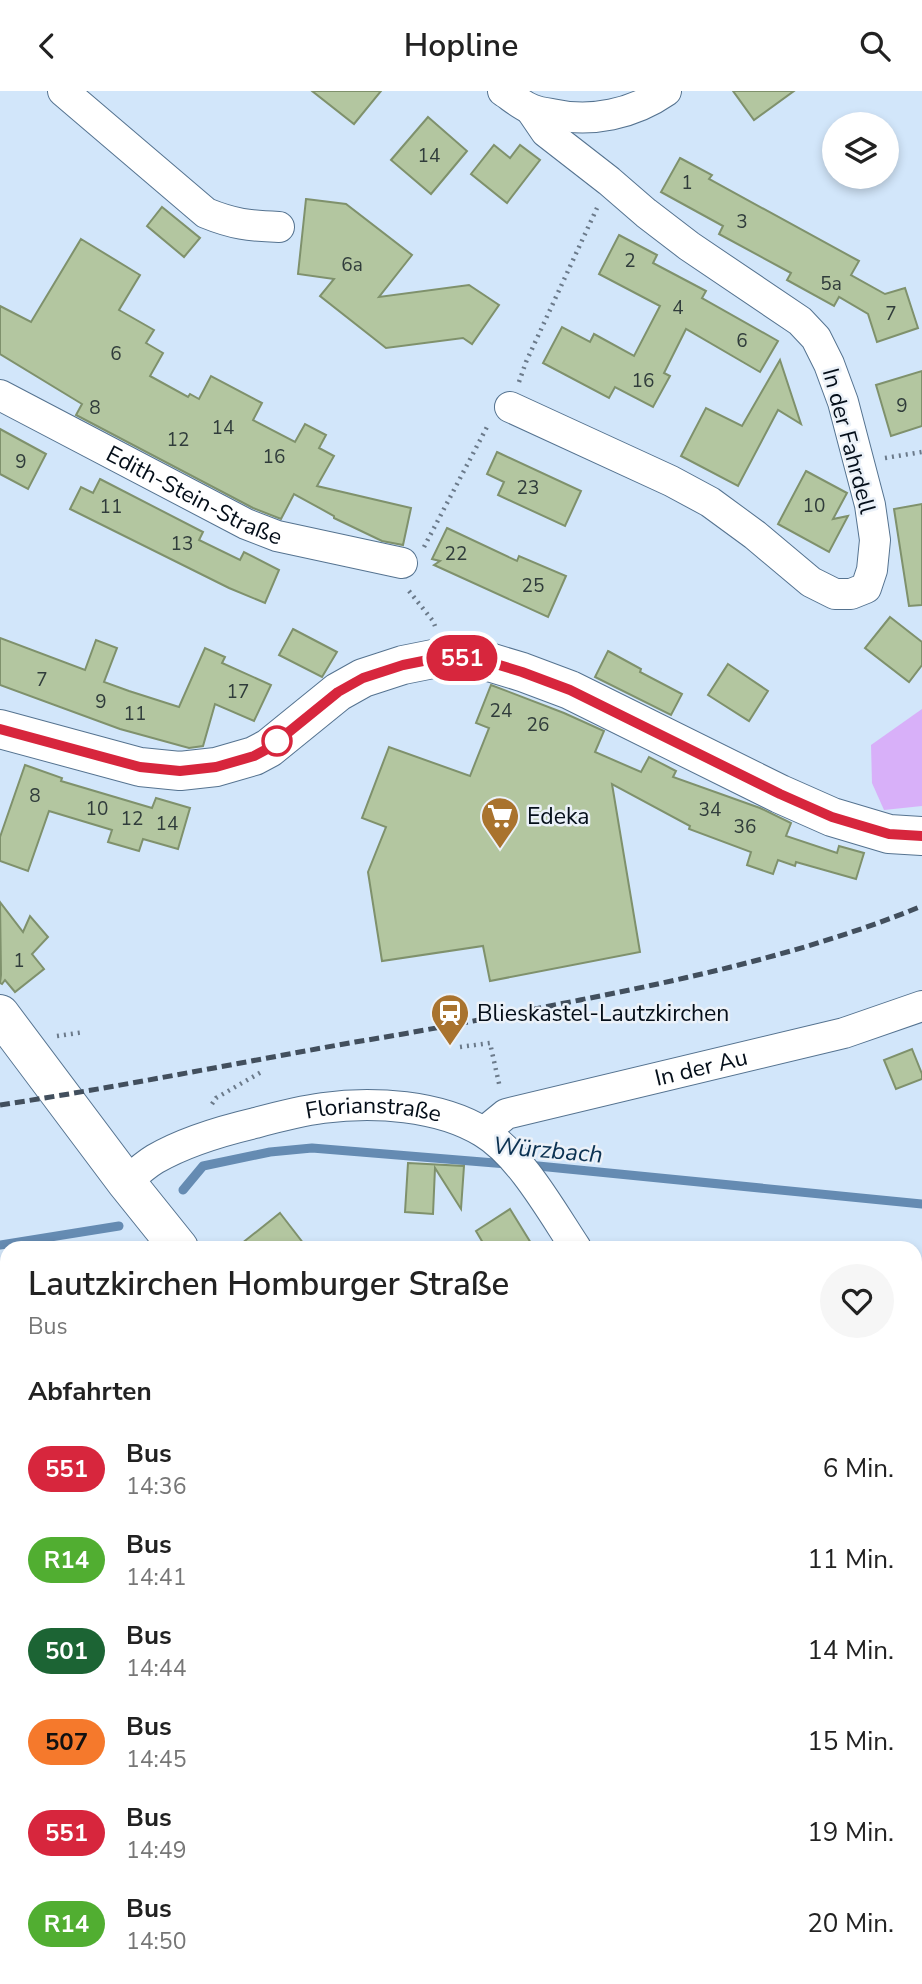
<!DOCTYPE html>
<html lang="de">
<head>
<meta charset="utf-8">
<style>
	body { margin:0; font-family:"Nunito Sans",sans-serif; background:#f6f6f6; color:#222; height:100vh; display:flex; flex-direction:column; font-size:26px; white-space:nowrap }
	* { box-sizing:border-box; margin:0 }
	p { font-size:23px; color:#767676 }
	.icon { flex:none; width:38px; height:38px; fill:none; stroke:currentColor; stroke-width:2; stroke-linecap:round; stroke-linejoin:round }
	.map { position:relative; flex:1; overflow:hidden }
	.details { position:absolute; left:0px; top:1150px; width:922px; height:744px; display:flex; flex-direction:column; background:#fff; border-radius:21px 21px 0 0; box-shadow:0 4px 10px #0003 }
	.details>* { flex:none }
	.badge { padding:0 14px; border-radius:23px; font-size:24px; line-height:46px }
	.tools { position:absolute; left:822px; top:21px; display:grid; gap:14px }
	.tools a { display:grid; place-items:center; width:77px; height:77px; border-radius:50%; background:#fff; box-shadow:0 4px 10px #0003; font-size:35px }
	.map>.badge { position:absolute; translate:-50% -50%; box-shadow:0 0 0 4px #fff }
	h2 { padding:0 28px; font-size:26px; line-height:63px }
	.round { display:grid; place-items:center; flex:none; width:74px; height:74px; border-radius:37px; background:#f6f6f6 }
	.headline { display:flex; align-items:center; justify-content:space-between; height:119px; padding:0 28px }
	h1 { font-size:33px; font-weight:600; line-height:52px }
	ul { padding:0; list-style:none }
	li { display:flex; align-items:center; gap:21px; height:91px; padding:0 28px }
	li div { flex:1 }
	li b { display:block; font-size:26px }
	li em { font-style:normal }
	li .badge { min-width:77px; font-weight:700; text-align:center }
	header { display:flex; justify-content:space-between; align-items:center; height:91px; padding:0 28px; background:#fff; font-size:32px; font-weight:600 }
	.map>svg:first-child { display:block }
</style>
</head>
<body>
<header><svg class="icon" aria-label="back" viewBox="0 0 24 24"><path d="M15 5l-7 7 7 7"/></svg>Hopline<svg class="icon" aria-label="search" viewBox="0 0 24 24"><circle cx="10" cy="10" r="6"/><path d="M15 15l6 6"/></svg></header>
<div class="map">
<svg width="922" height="1893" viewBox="0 0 922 1893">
	<rect width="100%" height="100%" fill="#d2e6fa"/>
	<!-- green -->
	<g fill="#d8b0f9">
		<path d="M922,618V715L884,719L872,692L871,654Z"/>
		<path d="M88,1886H435V1893H73Z"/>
	</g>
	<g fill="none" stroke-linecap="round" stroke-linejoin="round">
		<!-- stream -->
		<g stroke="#658bb2" stroke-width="9">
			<path d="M528,1074L922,1113"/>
			<path d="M183,1099L203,1075L270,1061L312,1057L507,1073"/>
			<path d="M0,1154L119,1135"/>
		</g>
	</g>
	<!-- building -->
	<g fill="#b3c6a0" stroke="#7f916c" stroke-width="2">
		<path d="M312,0H381L354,33Z"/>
		<path d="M733,0H794L754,29Z"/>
		<path d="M428,26L467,60L431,103L391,69Z"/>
		<path d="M494,54L510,67L520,54L540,69L507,112L471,83Z"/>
		<path d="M680,67L712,84L709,88L859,170L851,184L885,203L905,197L918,237L877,251L868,223L839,206L834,215L787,189L791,182L719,143L723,135L661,101Z"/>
		<path d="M306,108L346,113L412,164L379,206L469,194L499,214L472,253L463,247L386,257L320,205L334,188L298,183Z"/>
		<path d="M162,116L200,147L184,166L147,135Z"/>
		<path d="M619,144L657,164L653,172L706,200L702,207L778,250L760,281L686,238L664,282L670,285L653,316L615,296L609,307L543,272L562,236L590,251L594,243L634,265L660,215L599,183Z"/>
		<path d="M81,148L140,184L119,219L154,239L146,252L163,262L150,285L188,306L190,303L199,308L211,285L262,312L253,329L295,351L305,333L326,344L319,357L334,365L317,395L411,417L403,454L382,450L334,427V425L294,403L281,428L253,417L76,324L82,313L0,263V215L31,231Z"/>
		<path d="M780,269L801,333L778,319L738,395L681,365L706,317L742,335Z"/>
		<path d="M922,280V335L891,345L876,294Z"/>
		<path d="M0,338L46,363L28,398L0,383Z"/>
		<path d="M497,361L581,400L565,435L498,404L504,391L487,383Z"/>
		<path d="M806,380L847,402L833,428L848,425L829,461L778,433Z"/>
		<path d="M100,388L203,441L199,449L240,469L244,461L279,479L265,512L229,497L70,418L81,396L93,402Z"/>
		<path d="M922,413V514L909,515L894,418Z"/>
		<path d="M447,437L517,470L519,465L566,485L548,526L434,474L440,470L432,468Z"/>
		<path d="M890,526L922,551V574L909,591L865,557Z"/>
		<path d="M293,538L337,561L322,586L279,564Z"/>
		<path d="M0,547L85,579L96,549L117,557L104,591L129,600L179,616L205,557L225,566L222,572L271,594L254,630L215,613L203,655L189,657L120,638L0,594Z"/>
		<path d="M608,560L641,578L640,581L682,603L671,624L595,586Z"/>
		<path d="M728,573L768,600L749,630L708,604Z"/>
		<path d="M491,594L564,622L604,640L595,661L641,681L649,666L676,680L673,686L760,717L791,732L786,745L837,762L839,755L864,762L856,788L796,771L795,775L778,769L773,783L747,774L751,761L689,738L690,735L612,693L640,861L490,890L483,855L382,870L368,781L386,736L362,727L389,656L470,685L489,637L476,632Z"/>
		<path d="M25,674L62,687L61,690L152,717L156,707L190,717L178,758L143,748L139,760L108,751L112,739L49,720L28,780L0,770V746Z"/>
		<path d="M0,811L23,841L30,825L48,846L32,863L44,878L15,901L5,889L2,893L0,892L1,884Z"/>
		<path d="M912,958L922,983V988L896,998L884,969Z"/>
		<path d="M408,1072L464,1075L461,1118L435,1077L433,1123L405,1121Z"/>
		<path d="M510,1118L534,1157H486L476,1140Z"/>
		<path d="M280,1122L307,1157H236Z"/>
	</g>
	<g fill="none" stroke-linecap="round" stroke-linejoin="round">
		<defs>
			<g id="minor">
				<path d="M63,0L206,122C233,133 249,135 279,136"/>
				<path d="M503,0C512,6 521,14 531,18C537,21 545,22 552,23C591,32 633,23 666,0"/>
				<path id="s1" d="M0,304L246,433L277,445L402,472"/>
				<path d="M510,316L671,390L710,411L755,444L811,491L835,503H851L866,497L872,479L875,449L870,414L843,311L829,273L816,247L800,230L689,155L646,122L609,90L546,41L531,19"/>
				<path id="s2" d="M484,1041L506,1023L844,942L922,915"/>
				<path id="s3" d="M126,1091C135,1083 145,1074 155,1068C186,1050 221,1040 255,1032C277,1026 300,1020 323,1017C373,1010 439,1014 483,1041C520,1063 552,1121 576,1157"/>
				<path d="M915,1398H922"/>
				<path d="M0,1567L7,1562"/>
				<path d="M915,1665L922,1675"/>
				<path d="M473,1886L477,1893"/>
			</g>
			<g id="major">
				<path d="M0,638L140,676L180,680L216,676L254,665L269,657L338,601L363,587L403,574L443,566L476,567L522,581L570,599L780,703L832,726L889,743L922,745"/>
				<path d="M0,923L126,1091L179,1157"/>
				<path d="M742,1886L747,1893"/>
			</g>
		</defs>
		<!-- minor casing -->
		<use href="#minor" stroke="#557390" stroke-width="32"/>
		<!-- major casing -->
		<use href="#major" stroke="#557390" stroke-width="40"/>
		<!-- path -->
		<g stroke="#6b7a8a" stroke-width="4.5" stroke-dasharray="2 5" stroke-linecap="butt">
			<path d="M519,291L526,271L597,117"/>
			<path d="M885,367L922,361"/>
			<path d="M424,456L488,334"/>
			<path d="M409,500L433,530L435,535"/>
			<path d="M57,945L84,941"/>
			<path d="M460,956L490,952L500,997"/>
			<path d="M212,1013L216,1007L263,980"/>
			<path d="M285,1886V1893"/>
		</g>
		<!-- minor -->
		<use href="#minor" stroke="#fff" stroke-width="30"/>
		<!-- major -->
		<use href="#major" stroke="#fff" stroke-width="38"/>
		<!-- rail -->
		<path stroke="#424f5d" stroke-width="5" stroke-dasharray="10 5" stroke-linecap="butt" d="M0,1014C119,996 237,972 355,951C430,939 505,924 580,909C696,886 812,860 922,815"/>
	</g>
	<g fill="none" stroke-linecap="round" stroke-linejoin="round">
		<defs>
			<path id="line" d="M0,638L140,676L180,680L216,676L254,665L269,657L338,601L363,587L403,574L443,566L476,567L522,581L570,599L780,703L832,726L889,743L922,745"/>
		</defs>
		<!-- line casing -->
		<use href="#line" stroke="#fff" stroke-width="16"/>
		<!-- line -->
		<use href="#line" stroke="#d7263d" stroke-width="10"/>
	</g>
	<!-- icons -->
	<defs>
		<symbol id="supermarket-pin" viewBox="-11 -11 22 30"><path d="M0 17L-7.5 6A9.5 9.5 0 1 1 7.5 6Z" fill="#a9732e" stroke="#ebf1f8"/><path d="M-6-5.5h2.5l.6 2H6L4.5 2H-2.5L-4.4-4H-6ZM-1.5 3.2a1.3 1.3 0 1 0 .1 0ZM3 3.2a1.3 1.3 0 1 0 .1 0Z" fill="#fff"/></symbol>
		<symbol id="station-pin" viewBox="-11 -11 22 30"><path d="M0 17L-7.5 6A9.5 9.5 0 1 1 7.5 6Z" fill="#a9732e" stroke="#ebf1f8"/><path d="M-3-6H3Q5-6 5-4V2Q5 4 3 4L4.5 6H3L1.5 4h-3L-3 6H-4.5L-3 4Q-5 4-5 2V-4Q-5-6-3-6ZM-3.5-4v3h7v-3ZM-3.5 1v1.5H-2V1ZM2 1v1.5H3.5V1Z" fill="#fff"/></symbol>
	</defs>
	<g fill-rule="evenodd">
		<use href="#supermarket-pin" x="478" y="703" width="44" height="60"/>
		<use href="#station-pin" x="428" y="900" width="44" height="60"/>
	</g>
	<!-- markers -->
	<circle fill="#fff" stroke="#d7263d" stroke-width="3.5" cx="277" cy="650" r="14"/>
	<g text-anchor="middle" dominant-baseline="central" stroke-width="5" stroke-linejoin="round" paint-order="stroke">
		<!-- number labels -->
		<g font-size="19" fill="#303c3b">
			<text x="429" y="65">14</text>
			<text x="687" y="92">1</text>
			<text x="742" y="131">3</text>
			<text x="630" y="170">2</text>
			<text x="352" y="174">6a</text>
			<text x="831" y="193">5a</text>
			<text x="678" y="217">4</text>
			<text x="891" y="223">7</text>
			<text x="742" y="250">6</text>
			<text x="116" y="263">6</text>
			<text x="643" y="290">16</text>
			<text x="902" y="315">9</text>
			<text x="95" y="317">8</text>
			<text x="223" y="337">14</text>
			<text x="178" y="349">12</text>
			<text x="274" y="366">16</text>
			<text x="21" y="371">9</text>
			<text x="528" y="397">23</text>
			<text x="814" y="415">10</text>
			<text x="111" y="416">11</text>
			<text x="182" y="453">13</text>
			<text x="456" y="463">22</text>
			<text x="533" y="495">25</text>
			<text x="42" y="589">7</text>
			<text x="238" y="601">17</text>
			<text x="101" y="611">9</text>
			<text x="501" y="620">24</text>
			<text x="135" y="623">11</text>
			<text x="538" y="634">26</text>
			<text x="35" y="705">8</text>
			<text x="97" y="718">10</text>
			<text x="710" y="719">34</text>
			<text x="132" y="728">12</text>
			<text x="167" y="733">14</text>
			<text x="745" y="736">36</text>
			<text x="19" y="870">1</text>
		</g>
		<!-- street labels -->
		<g font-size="23" fill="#040e19" stroke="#ebf1f8">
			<text transform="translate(849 350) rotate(75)">In der Fahrdell</text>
			<text stroke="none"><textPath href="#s1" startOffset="219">Edith-Stein-Straße</textPath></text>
			<text stroke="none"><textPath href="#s2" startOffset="229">In der Au</textPath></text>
			<text stroke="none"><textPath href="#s3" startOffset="264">Florianstraße</textPath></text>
		</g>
		<!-- poi labels -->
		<g font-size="23" fill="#040e19" stroke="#ebf1f8" text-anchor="start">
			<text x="527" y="725">Edeka</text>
			<text x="477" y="922">Blieskastel-Lautzkirchen</text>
		</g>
		<!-- water labels -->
		<g font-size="24" font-style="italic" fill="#0c3252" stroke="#ebf1f8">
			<text transform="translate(548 1059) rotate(5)">Würzbach</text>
		</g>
	</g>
</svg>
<div class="tools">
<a><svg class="icon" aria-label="layers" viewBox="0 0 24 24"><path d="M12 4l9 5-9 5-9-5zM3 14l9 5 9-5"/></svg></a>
</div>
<b class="badge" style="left:462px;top:567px;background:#d7263d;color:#fff">551</b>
<section class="details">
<div class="headline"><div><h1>Lautzkirchen Homburger Straße</h1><p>Bus</p></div><a class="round"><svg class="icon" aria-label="heart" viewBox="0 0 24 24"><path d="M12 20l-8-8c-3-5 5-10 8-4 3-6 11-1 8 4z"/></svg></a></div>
<h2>Abfahrten</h2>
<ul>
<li><span class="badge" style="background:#d7263d;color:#fff">551</span><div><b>Bus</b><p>14:36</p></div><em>6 Min.</em></li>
<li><span class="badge" style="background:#51ae31;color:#fff">R14</span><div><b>Bus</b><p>14:41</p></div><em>11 Min.</em></li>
<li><span class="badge" style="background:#1c6434;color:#fff">501</span><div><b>Bus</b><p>14:44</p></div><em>14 Min.</em></li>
<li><span class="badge" style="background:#f5792c;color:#111">507</span><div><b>Bus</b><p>14:45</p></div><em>15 Min.</em></li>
<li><span class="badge" style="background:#d7263d;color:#fff">551</span><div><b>Bus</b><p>14:49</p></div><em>19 Min.</em></li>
<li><span class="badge" style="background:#51ae31;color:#fff">R14</span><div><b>Bus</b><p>14:50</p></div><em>20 Min.</em></li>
</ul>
</section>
</div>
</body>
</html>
